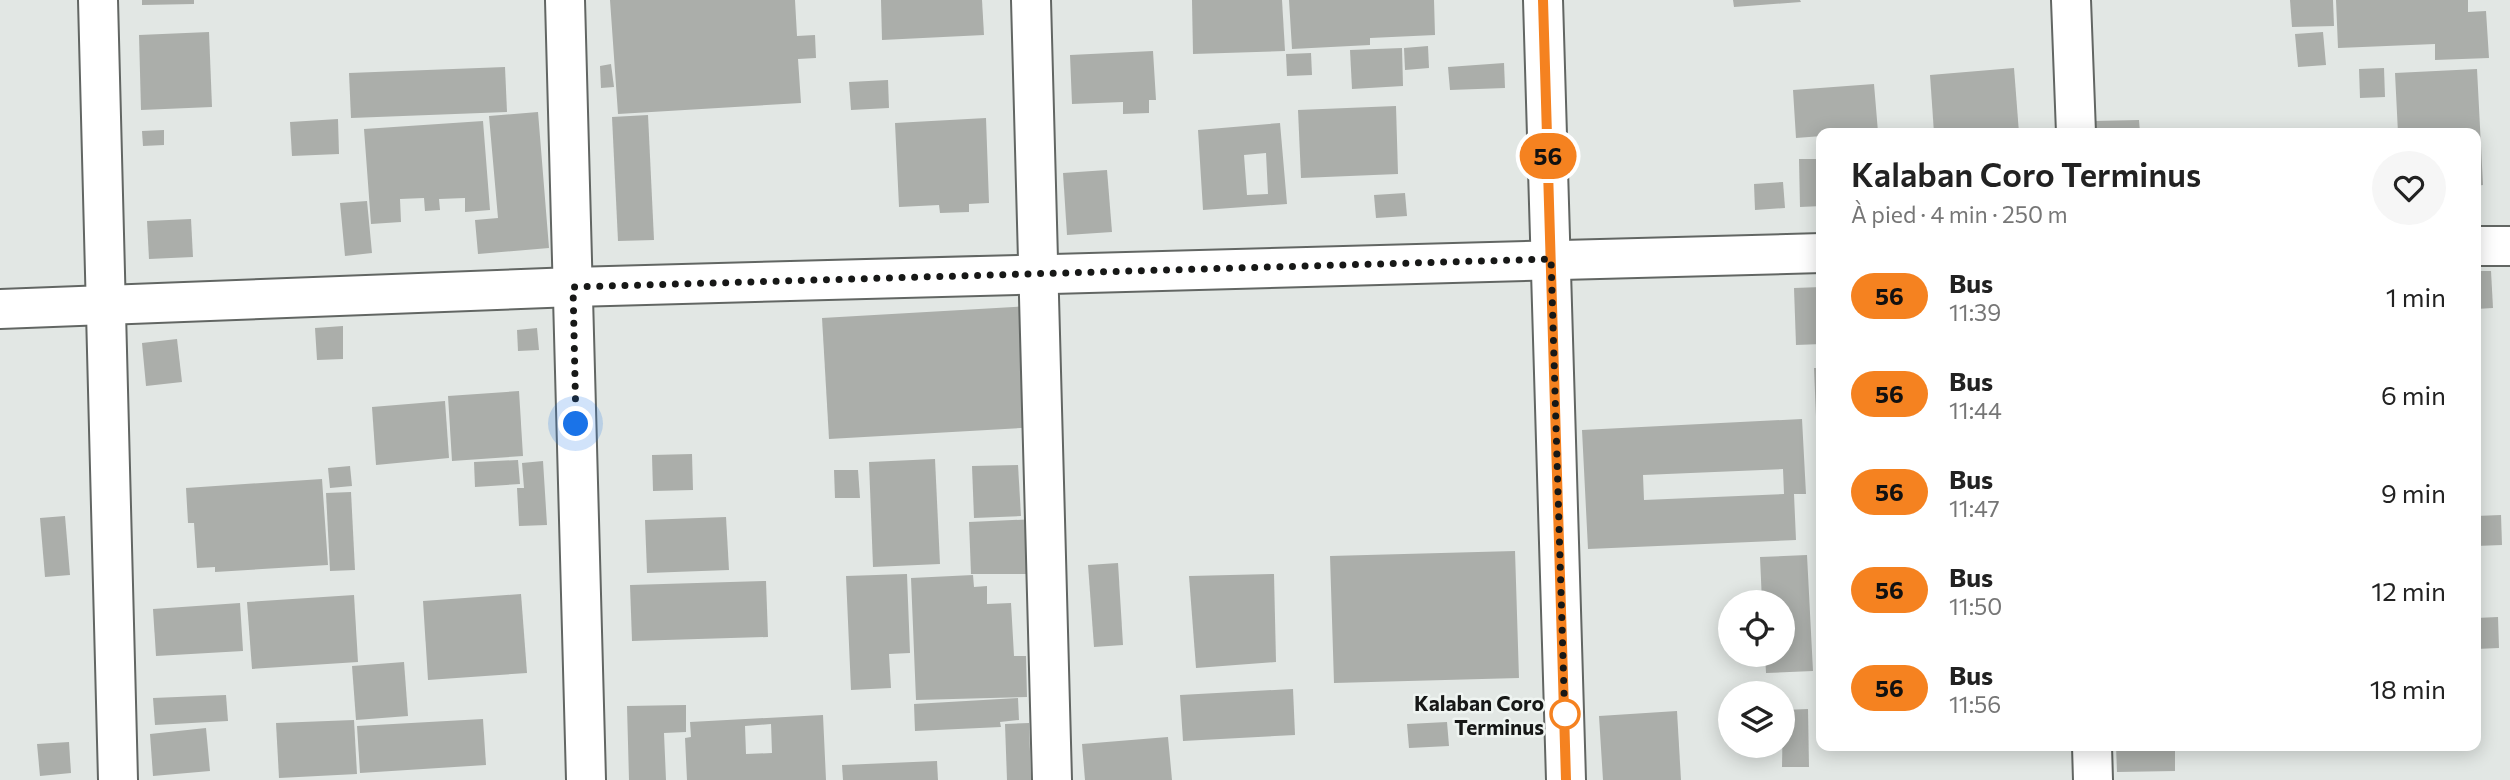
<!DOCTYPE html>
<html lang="fr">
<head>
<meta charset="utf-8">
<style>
	body { margin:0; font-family:Commissioner,sans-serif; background:#f6f6f6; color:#222; height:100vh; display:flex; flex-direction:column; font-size:26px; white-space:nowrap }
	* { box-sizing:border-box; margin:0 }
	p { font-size:23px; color:#767676 }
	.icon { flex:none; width:38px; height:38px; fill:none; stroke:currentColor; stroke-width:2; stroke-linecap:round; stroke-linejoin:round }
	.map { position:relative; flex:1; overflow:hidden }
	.side { position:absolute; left:1816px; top:128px; width:665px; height:623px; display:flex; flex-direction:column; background:#fff; border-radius:14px; box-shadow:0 4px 18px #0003 }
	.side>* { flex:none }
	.badge { padding:0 14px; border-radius:23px; font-size:24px; line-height:46px }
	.buttons { position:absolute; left:1718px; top:590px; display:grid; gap:14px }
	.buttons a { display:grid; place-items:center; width:77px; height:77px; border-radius:50%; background:#fff; box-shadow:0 4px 18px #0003; font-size:35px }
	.you { position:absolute; width:35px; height:35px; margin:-18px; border:5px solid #fff; border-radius:50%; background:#1a73e8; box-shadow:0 0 0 10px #1a73e833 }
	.map>.badge { position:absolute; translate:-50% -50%; box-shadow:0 0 0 4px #fff }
	.round { display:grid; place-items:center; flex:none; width:74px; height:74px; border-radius:37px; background:#f6f6f6 }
	.summary { display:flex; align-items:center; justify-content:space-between; height:119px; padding:0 35px }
	h1 { font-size:33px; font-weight:600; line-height:52px }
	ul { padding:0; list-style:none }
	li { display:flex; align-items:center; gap:21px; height:98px; padding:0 35px }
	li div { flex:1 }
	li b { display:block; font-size:26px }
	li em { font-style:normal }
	li .badge { min-width:77px; font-weight:700; text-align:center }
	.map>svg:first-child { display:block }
</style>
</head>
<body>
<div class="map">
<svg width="2510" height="780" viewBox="0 0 2510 780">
	<rect width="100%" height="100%" fill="#e2e7e4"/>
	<!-- building -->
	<g fill="#abaeaa" fill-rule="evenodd">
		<path d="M142,0H194V4L142,5Z"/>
		<path d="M610,0H795L797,36L815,35L816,58L798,59L801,103L618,114Z"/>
		<path d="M881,0H982L984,35L882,40Z"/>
		<path d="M1192,0H1282L1285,51L1193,54Z"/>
		<path d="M1289,0H1434L1435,35L1370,38V45L1292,49Z"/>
		<path d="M1733,0H1800L1801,2L1734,7Z"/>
		<path d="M2290,0H2333L2334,26L2292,27Z"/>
		<path d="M2336,0H2468V12L2486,11L2489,58L2435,60V44L2338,48Z"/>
		<path d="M209,32L212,107L141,110L139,35Z"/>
		<path d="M2323,32L2326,65L2298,67L2295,34Z"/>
		<path d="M1428,46L1429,68L1405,70L1404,48Z"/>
		<path d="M1402,48L1403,86L1352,89L1350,50Z"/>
		<path d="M1153,51L1156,100H1149V113L1123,114V102L1072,104L1070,55Z"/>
		<path d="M1311,53L1312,75L1287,76L1286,54Z"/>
		<path d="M1504,63L1505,88L1450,90L1448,67Z"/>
		<path d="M611,64L614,87L601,88L600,66Z"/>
		<path d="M505,67L507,112L351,118L349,73Z"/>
		<path d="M2014,68L2019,133H1934L1930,75Z"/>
		<path d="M2384,68L2385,97L2360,98L2359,69Z"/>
		<path d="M2477,69L2483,185L2476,186V133H2398L2395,73Z"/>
		<path d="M888,80L889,108L851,110L849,82Z"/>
		<path d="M1874,84L1878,132L1822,133V136L1796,138L1793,90Z"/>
		<path d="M1396,106L1398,174L1301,178L1298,110Z"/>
		<path d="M538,112L549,248L478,254L475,220L498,218L489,116Z"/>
		<path d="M648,115L654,240L618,241L612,117Z"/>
		<path d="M986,118L989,203L969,204V212L940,213L939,205L899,207L895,123Z"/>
		<path d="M338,119L339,154L292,156L290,122Z"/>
		<path d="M2139,120L2140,133H2094V121Z"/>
		<path d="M483,121L490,210L465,212V198L439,199L440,210L425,211L424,198L400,199L401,222L371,224L364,129Z"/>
		<path d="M1280,123L1287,204L1203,210L1198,130ZM1266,153L1268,194L1247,195L1244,155Z"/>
		<path d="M164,130V145L143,146L142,131Z"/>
		<path d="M1799,159H1822V206L1800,207Z"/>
		<path d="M1107,170L1112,232L1067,235L1063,173Z"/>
		<path d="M1783,182L1785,208L1755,210L1754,184Z"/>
		<path d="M1405,193L1407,216L1376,218L1374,195Z"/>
		<path d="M367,201L372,253L345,256L340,203Z"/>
		<path d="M191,219L193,257L149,259L147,221Z"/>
		<path d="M2476,271H2491L2493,308L2476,309Z"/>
		<path d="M1822,287V344L1796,345L1794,288Z"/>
		<path d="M1031,306L1038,427L829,439L822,318Z"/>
		<path d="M343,326V359L317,360L315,328Z"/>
		<path d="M537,328L539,350L518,351L517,330Z"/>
		<path d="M177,339L182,382L146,386L142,343Z"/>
		<path d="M1814,368H1822V416H1816Z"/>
		<path d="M519,391L523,456L452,461L448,396Z"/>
		<path d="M445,401L449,458L376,465L372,407Z"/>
		<path d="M1802,419L1806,494H1794L1796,540L1588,549L1582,430ZM1783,469L1784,494L1644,500L1643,475Z"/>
		<path d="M692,454L693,490L653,491L652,455Z"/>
		<path d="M935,459L940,564L873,567L869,462Z"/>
		<path d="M518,460L520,484L475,487L474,462Z"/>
		<path d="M543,461L547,525L519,526L517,488H524L522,463Z"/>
		<path d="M1018,465L1021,516L974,518L972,466Z"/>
		<path d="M350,466L352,486L330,488L328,468Z"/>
		<path d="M834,470H858L860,498H835Z"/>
		<path d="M322,479L328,565L215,572V567L197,568L194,523H188L186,488Z"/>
		<path d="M351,492L355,570L330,571L326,493Z"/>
		<path d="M2501,515L2502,545L2476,546V516Z"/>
		<path d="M65,516L70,575L45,577L40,518Z"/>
		<path d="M726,517L729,570L647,573L645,520Z"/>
		<path d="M1037,519L1041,574H971L969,522Z"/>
		<path d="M1515,551L1519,678L1334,683L1330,556Z"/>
		<path d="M1807,555L1813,671L1766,673L1765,654H1783V602H1762L1760,557Z"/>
		<path d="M1118,563L1123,645L1094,647L1088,565Z"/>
		<path d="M907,574L910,653L889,654L891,688L851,690L846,576Z"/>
		<path d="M1274,574L1276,662L1196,668L1189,576Z"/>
		<path d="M973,575L974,587L987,586V604L1011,603L1014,656H1026L1027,697L916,700L911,578Z"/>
		<path d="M766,581L768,637L632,641L630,585Z"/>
		<path d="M521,594L527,673L428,680L423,601Z"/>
		<path d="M354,595L358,662L252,669L247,602Z"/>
		<path d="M240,603L243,651L156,656L153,609Z"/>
		<path d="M2498,617L2499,648L2476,649V618Z"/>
		<path d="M404,662L408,716L356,720L352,666Z"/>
		<path d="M1293,689L1295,735L1183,741L1180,695Z"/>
		<path d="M226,695L228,721L155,725L153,698Z"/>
		<path d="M1018,698L1019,720L1000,722L1001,727L915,731L914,704Z"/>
		<path d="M686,705V732L664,733L666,780H629L627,706Z"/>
		<path d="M1808,709L1809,767H1782L1783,710Z"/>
		<path d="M1677,711L1681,780H1603L1599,716Z"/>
		<path d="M823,715L826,780H687L685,738L691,737L690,722ZM771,724L772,753L746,754L745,726Z"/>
		<path d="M483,719L486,765L360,773L357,726Z"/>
		<path d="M354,720L357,774L279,778L276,723Z"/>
		<path d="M1447,722L1449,746L1409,748L1407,724Z"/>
		<path d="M1029,723L1031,780H1007L1005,724Z"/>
		<path d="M206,728L210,771L153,776L150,734Z"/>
		<path d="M1168,737L1172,780H1085L1082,744Z"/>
		<path d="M69,742L71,773L40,776L37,744Z"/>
		<path d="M2116,746H2175V771L2117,772Z"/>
		<path d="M937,761L938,780H843L842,765Z"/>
	</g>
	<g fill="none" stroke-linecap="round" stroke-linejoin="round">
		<defs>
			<g id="minor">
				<path d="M98,0L118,780"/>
				<path d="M565,0L586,780"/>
				<path d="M1031,0L1052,780"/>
				<path d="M1543,0L1566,780"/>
				<path d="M2071,0L2076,133"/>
				<path d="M2476,246H2510"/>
				<path d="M0,309L573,287L1822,253"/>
				<path d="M2092,746L2093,780"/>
			</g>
		</defs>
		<!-- minor casing -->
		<use href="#minor" stroke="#626663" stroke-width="42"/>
		<!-- minor -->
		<use href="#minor" stroke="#fff" stroke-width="38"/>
	</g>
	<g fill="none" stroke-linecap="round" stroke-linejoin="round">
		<defs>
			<path id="line" d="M1543,0L1566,780"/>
		</defs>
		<!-- line casing -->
		<use href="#line" stroke="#fff" stroke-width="16"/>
		<!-- line -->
		<use href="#line" stroke="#f58220" stroke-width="10"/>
		<!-- walk -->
		<path stroke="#171817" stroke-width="7" stroke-dasharray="0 12.6" d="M576,424L573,287L1551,259L1565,725V714"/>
	</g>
	<!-- markers -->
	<circle fill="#fff" stroke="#f58220" stroke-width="3.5" cx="1565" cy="714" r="14"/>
	<g text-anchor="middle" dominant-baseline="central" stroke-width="5" stroke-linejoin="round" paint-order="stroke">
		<!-- stop labels -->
		<g font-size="21" font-weight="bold" fill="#171817" stroke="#eff4f1" text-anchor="end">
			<text x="1544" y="702">Kalaban Coro<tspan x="1544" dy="24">Terminus</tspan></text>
		</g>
	</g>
</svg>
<div class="buttons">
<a><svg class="icon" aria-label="locate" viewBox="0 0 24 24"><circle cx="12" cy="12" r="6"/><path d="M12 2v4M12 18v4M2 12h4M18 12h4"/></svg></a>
<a><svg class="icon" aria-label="layers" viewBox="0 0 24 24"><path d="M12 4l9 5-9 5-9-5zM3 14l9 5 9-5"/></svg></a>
</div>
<div class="you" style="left:576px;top:424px"></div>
<b class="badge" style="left:1548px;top:156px;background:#f58220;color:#111">56</b>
<section class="side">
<div class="summary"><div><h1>Kalaban Coro Terminus</h1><p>À pied · 4 min · 250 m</p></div><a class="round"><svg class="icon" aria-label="heart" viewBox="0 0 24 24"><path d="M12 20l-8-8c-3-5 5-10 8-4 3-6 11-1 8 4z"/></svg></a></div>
<ul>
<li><span class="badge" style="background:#f58220;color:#111">56</span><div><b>Bus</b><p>11:39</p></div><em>1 min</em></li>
<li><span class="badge" style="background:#f58220;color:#111">56</span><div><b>Bus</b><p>11:44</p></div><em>6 min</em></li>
<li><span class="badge" style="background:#f58220;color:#111">56</span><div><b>Bus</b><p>11:47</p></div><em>9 min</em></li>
<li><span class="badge" style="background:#f58220;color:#111">56</span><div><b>Bus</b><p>11:50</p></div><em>12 min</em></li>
<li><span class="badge" style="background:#f58220;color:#111">56</span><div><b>Bus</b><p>11:56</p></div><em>18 min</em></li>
</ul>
</section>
</div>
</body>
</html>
